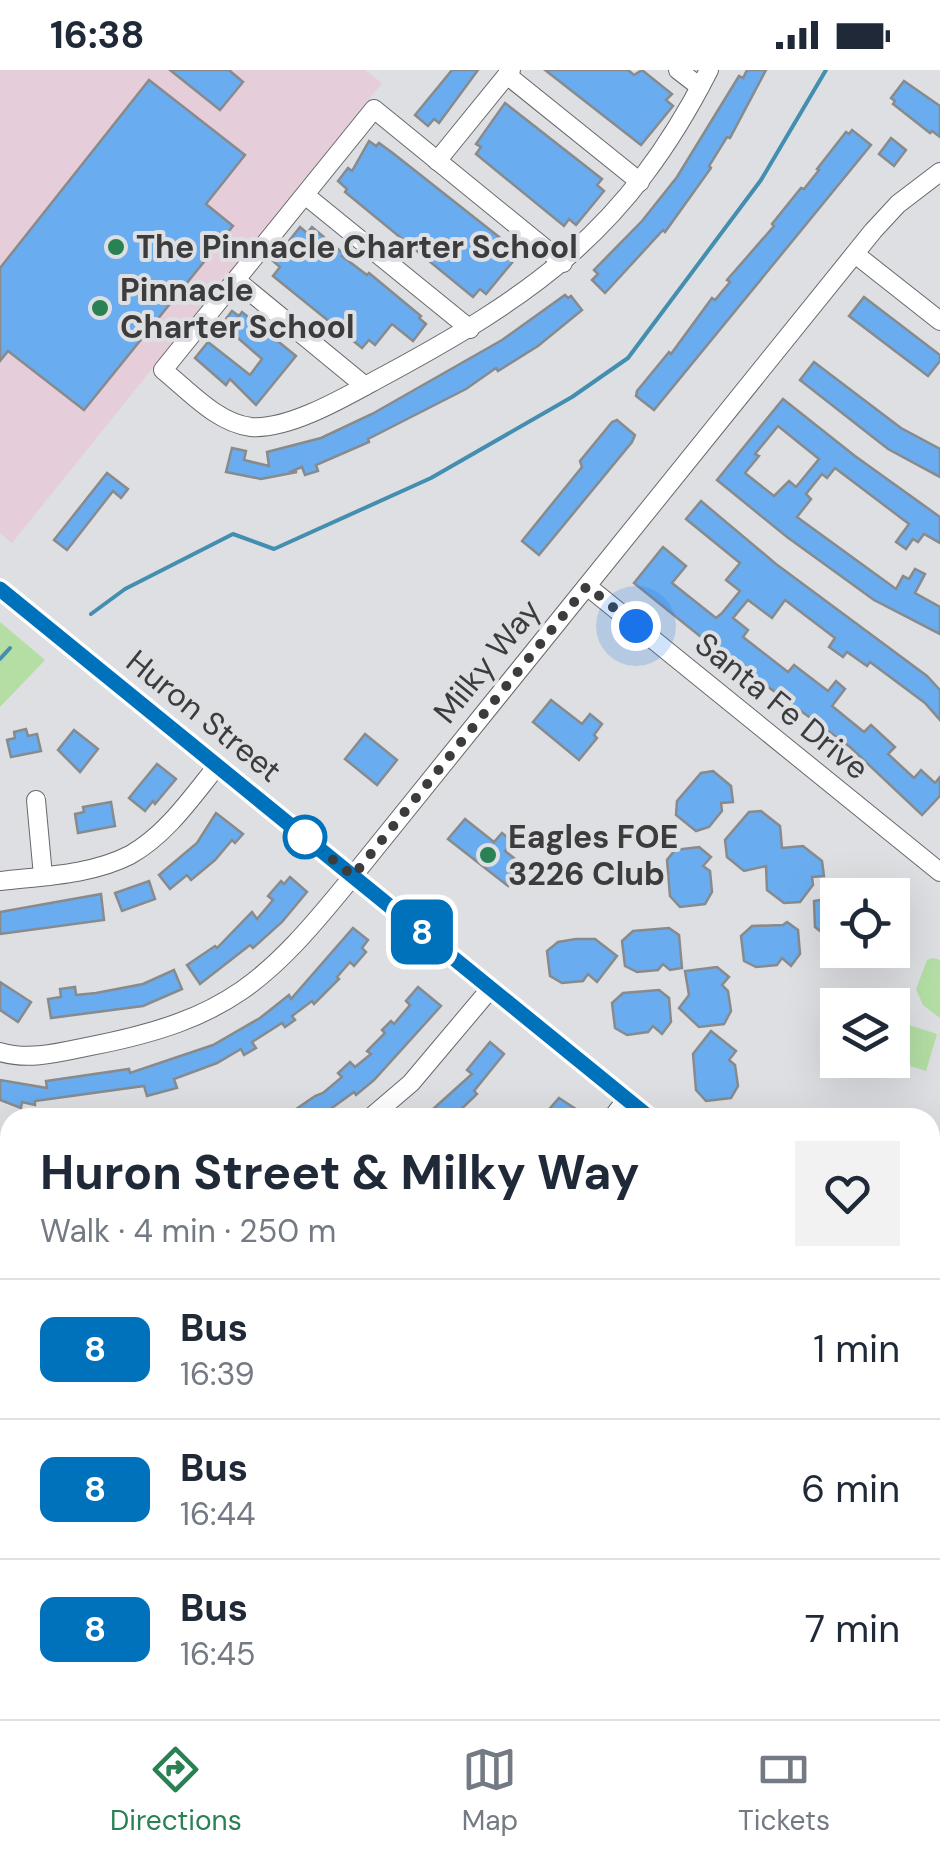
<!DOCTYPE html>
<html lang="en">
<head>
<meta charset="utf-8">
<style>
	body { margin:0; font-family:"DM Sans",sans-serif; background:#f2f2f3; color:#1f2937; height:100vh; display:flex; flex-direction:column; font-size:38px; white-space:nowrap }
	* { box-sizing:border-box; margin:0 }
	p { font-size:32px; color:#747a83 }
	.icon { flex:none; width:55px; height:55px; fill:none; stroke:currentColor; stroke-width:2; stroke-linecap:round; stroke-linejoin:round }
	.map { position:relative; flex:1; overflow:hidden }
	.panel { position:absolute; left:0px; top:1038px; width:940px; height:612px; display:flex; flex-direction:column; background:#fff; border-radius:30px 30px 0 0; box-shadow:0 10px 40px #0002 }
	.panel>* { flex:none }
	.badge { padding:0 20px; border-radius:15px; font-size:35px; line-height:65px }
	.buttons { position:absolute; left:820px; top:808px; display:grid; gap:20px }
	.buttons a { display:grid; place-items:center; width:90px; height:90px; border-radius:0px; background:#fff; box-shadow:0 10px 40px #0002; font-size:50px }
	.you { position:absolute; width:50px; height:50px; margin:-25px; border:8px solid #fff; border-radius:50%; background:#1a73e8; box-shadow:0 0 0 15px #1a73e833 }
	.map>.badge { position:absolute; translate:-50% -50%; box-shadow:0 0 0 5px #fff }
	.round { display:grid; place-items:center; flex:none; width:105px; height:105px; border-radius:0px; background:#f2f2f3 }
	.summary { display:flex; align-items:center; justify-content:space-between; height:170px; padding:0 40px }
	h1 { font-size:48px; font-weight:700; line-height:75px }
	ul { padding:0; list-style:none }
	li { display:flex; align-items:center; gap:30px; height:140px; padding:0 40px; border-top:2px solid #e0e1e3 }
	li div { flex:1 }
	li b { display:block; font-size:38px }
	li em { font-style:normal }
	li .badge { min-width:110px; font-weight:700; text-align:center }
	.status { display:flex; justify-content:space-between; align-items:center; height:70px; padding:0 50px; background:#fff; direction:ltr }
	.status svg { height:28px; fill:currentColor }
	.tab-bar { display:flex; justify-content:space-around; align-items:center; height:140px; border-top:2px solid #e0e1e3; background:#fff; font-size:28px; color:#747a83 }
	.tab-bar a { display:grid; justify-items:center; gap:5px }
	.tab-bar .on { color:#2a8154 }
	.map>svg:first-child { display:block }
</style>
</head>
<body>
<div class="status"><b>16:38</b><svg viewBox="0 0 49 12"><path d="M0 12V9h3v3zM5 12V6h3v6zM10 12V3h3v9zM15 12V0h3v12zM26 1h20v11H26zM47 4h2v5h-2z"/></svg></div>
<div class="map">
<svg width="940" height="1649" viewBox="0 0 940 1649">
	<rect width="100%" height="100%" fill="#dddfe2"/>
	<!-- education -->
	<g fill="#e5ceda">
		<path d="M0,0H365L382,13L12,473L0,463Z"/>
		<path d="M68,1640H528L530,1642L525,1649H61Z"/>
	</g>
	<!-- green -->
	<g fill="#b4dea4">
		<path d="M0,552L45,590L0,637Z"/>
		<path d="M933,888L940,890V948L923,935L916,919L927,890Z"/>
		<path d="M893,950L937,964L926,1001L892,990Z"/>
	</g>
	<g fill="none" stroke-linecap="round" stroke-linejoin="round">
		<!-- stream -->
		<g stroke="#448eb0" stroke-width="4">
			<path d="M91,544L125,519L233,464L274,479L431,408L572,327L628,288L761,110L826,0"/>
			<path d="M0,589L10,578"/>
		</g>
	</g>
	<!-- building -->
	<g fill="#69adf0" stroke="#888a8c" stroke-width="2.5" fill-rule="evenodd">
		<path d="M170,0H229L243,12L220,40Z"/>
		<path d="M452,0H478L439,53L434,49L428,56L415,45Z"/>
		<path d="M545,0H628L634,5L642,0L672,24L666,30L673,36L641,75Z"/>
		<path d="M747,0H766L730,68L727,67L709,96L711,98L665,162L663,160L605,223L592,210L598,204L594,200L642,151L677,107L739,6L743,8Z"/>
		<path d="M149,10L245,85L206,134L233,156L84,340L8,281L0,291V198Z"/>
		<path d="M904,11L940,36V67L932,61L930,63L893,34L895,31L891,28Z"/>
		<path d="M505,33L602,109L597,115L604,121L576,155L569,149L564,156L476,84L481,77L476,74Z"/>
		<path d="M852,60L871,75L654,340L636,326L637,321L669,282L671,284L712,228L715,230L730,212L727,210L774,156L772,154L801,118L804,119L819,100L817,99L846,62L849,64Z"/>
		<path d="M891,68L906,80L894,96L879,84Z"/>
		<path d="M369,71L376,76L379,73L394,84L513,178L508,184L515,189L486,224L480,219L473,227L345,122L347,119L338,111L348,98L352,101Z"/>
		<path d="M300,157L307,163L312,157L344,184L342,186L367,205L369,203L421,246L419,248L426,254L413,271L392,254L375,275L369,270L362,278L273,206L280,197L273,191Z"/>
		<path d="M565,225L568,228L571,226L582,240L538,276L498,301L496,298L466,319L368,369L369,372L316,395L318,401L305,405L302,397L292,401L297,402L261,409L226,402L232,378L246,381L244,390L269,396L267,382L321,368L372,344L502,270Z"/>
		<path d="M864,227L940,285V291L928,306L849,246Z"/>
		<path d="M232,241L239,246L242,242L296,286L256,335L230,309L226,315L195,288L208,272L250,305L262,289L222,254Z"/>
		<path d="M814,292L901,358L940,379V407L888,379L800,310Z"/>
		<path d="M783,329L855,386L940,447V473L924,464L918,472L913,469L906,479L896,472L909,454L835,398L827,408L822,404L806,424L811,429L797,447L896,519L903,506L909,509L915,499L925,504L915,523L940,537V564L874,530L787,467L717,410ZM778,356L819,389L796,417L789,411L774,426L745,403L759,386L755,384Z"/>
		<path d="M617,350L635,365L632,372L539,485L522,471L582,397L580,391L612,352Z"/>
		<path d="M107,403L128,419L121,428L113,421L67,480L54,470Z"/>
		<path d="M701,431L776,494L927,606L940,620V650L925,633L870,592L867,596L847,582L843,587L829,577L835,568L785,530L772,548L748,530L733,548L748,560L743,567L788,602L794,595L828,621L836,611L845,619L832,636L864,662L871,655L895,677L888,684L914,708L921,700L935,713L940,707V726L922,745L850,677L711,575L634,513L663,477L686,496L672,513L716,548L722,543L740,521L726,510L740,493L686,449Z"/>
		<path d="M551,630L582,654L590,644L602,654L594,665L597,668L579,690L533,652Z"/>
		<path d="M26,659L28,666L37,664L41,681L11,687L7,670L15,668L14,662Z"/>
		<path d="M74,660L98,679L80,702L58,680Z"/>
		<path d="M365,664L397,690L377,715L345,689Z"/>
		<path d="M157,694L176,709L155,734L153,731L145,741L129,728Z"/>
		<path d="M713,701L731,716L733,732L721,733L722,741L709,757L696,761L676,745L677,731L701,703Z"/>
		<path d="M111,732L115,756L78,763L75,744L84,742L83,737Z"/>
		<path d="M761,741L780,756L782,778L803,776L822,791L824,806L812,807L813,815L800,832L784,833L767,820L766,796L744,801L727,787L725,770L749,742Z"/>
		<path d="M216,743L243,764L235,773L232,770L215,790L191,810L187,805L170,819L159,805L197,773Z"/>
		<path d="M465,749L494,772L502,763L513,772L505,781L523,795L508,816L448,769Z"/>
		<path d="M699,777L711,787L703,796L710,801L712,822L705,834L680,837L670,826L667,790L675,780Z"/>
		<path d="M290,807L307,822L282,852L253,878L250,875L200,914L187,895L215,876L217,878L252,842L257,849L273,830L268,826L281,811L284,814Z"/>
		<path d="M149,811L155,829L122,841L115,823Z"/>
		<path d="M852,813L866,825H836L840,815Z"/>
		<path d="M101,824L104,850L0,864V842Z"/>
		<path d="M838,827V875L815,857L814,831Z"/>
		<path d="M787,852L798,860L800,884L791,896L782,888L777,895L756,897L744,891L741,866L752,856L783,855Z"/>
		<path d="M353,858L368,870L362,878L366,882L354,896L350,892L337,907L339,909L314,934L312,931L292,946L295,950L285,957L282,953L252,972L256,978L244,985L241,979L217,993L174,1009L177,1018L147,1026L144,1016L35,1031V1035L22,1032L21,1038L0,1030V1010L47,1018L46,1011L129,999L130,1003L213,975L260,948L289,925L291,929Z"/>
		<path d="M669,858L679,865L682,898L670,900L663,894L658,900L637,902L625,896L622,871L633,861Z"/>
		<path d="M576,869H595L617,886L597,912L588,904L583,911L562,913L550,906L547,881L558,872Z"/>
		<path d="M717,897L729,907L722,915L728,921L731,941L724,954L699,957L679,938L689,925L685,901Z"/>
		<path d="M174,900L182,919L143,936L51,948L48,929L61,927L60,919L75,917L76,925L96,923L143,914Z"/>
		<path d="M0,912L31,932L18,952L0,940Z"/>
		<path d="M418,917L441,936L374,1010L356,1025L354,1022L318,1048H283L315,1026L323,1023L342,1007L338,1003L350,992L355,997L371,984L367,981L385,963L382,960L391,951L394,954L410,935L406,931Z"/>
		<path d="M659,920L669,928L671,952L662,964L653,956L648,962L627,965L615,958L612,933L623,923Z"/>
		<path d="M711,961L736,981L729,990L735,995L738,1016L731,1028L706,1031L696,1020L693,984Z"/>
		<path d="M490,972L504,984L474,1021L477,1024L452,1048H423L472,1004L467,1000Z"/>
		<path d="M559,1028L579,1041L574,1048H551L546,1043Z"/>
		<path d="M0,1189L10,1190V1218L0,1217Z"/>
		<path d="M10,1294V1317L0,1321V1297Z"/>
		<path d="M10,1387V1408L0,1412V1391Z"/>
		<path d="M940,1419V1474L930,1475V1420Z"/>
		<path d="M10,1503V1527L0,1534V1510Z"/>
		<path d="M10,1615V1641L20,1649H0V1627Z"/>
	</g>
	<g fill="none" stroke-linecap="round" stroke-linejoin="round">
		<defs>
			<g id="minor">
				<path d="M678,0L700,17"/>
				<path d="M507,5L640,112"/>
				<path d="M437,91L511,0"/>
				<path d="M305,125L470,259"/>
				<path d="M855,184L940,251"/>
				<path d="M563,193L374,39L163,300C189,321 217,353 251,357C289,360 345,327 378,309C533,226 627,161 709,0"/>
				<path d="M236,210L365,316"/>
				<path d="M587,516L940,802"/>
				<path d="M36,730L43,806"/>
				<path d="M0,811C43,806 91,805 130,785C166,765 192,727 217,696"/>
				<path d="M0,982C30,991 61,982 91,976C229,949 267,912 353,806L873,161L898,134L940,102"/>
				<path d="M370,1048L411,1013L491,918"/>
				<path d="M612,1048L627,1029"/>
				<path d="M0,1161H10"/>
				<path d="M0,1355L10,1351"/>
				<path d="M0,1574L10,1564"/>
				<path d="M686,1640L697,1649"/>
			</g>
			<g id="major">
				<path d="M0,519L650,1048"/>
				<path d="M930,1231L940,1219"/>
				<path d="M930,1275L940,1283"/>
				<path d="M596,1649L603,1640"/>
			</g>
		</defs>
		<!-- minor casing -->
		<use href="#minor" stroke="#67696b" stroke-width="20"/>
		<!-- major casing -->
		<use href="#major" stroke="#bdbdbd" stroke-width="22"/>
		<!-- minor -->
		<use href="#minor" stroke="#fff" stroke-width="18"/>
		<!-- major -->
		<use href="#major" stroke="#e3ad7c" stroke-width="20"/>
	</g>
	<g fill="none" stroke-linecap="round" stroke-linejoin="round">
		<defs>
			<path id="line" d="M0,519L650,1048"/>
		</defs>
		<!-- line casing -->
		<use href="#line" stroke="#fff" stroke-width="22"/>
		<!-- line -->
		<use href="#line" stroke="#0072bc" stroke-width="15"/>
		<!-- walk -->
		<path stroke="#3c3c3d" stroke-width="10" stroke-dasharray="0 18" d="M305,767L353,806L587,516L636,556"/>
	</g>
	<!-- markers -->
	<g fill="#2a8154" stroke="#dddfe2" stroke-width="4">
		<circle cx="116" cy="177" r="10"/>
		<circle cx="100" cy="238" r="10"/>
		<circle cx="488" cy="785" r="10"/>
	</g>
	<circle fill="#fff" stroke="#0072bc" stroke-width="5" cx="305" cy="767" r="20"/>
	<g text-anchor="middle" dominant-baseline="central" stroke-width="8" stroke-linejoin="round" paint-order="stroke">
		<!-- poi labels -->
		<g font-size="32" font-weight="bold" fill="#3c3c3d" stroke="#dddfe2" text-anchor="start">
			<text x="136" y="177">The Pinnacle Charter School</text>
			<text x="120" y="220">Pinnacle<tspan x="120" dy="37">Charter School</tspan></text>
			<text x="508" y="767">Eagles FOE<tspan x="508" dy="37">3226 Club</tspan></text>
		</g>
		<!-- street labels -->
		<g font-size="32" fill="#3c3c3d" stroke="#dddfe2">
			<text transform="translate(487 591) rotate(-51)">Milky Way</text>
			<text transform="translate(782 636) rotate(39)">Santa Fe Drive</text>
			<text transform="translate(204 646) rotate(39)">Huron Street</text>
		</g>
	</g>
</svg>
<div class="buttons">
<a><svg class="icon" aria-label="locate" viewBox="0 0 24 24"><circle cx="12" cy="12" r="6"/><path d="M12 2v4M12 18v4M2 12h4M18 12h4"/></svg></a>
<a><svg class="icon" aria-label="layers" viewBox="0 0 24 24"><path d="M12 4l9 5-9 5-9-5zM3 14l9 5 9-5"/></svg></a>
</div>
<div class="you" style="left:636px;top:556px"></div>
<b class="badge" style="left:422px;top:862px;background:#0072bc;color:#fff">8</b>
<section class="panel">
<div class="summary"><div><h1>Huron Street &amp; Milky Way</h1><p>Walk · 4 min · 250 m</p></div><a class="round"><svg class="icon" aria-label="heart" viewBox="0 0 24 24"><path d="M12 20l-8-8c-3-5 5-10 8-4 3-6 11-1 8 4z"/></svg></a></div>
<ul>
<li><span class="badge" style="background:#0072bc;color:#fff">8</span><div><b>Bus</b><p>16:39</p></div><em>1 min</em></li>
<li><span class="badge" style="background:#0072bc;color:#fff">8</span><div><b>Bus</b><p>16:44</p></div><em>6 min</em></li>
<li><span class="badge" style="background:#0072bc;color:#fff">8</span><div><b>Bus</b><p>16:45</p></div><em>7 min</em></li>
</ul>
</section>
</div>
<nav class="tab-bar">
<a class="on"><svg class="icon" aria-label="directions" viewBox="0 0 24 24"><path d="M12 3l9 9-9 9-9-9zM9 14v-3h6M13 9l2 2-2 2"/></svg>Directions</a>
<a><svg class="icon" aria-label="map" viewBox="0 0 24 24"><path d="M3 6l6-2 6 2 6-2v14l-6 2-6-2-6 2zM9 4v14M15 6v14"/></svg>Map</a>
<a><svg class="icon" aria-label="tickets" viewBox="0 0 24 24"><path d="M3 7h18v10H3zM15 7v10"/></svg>Tickets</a>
</nav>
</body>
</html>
